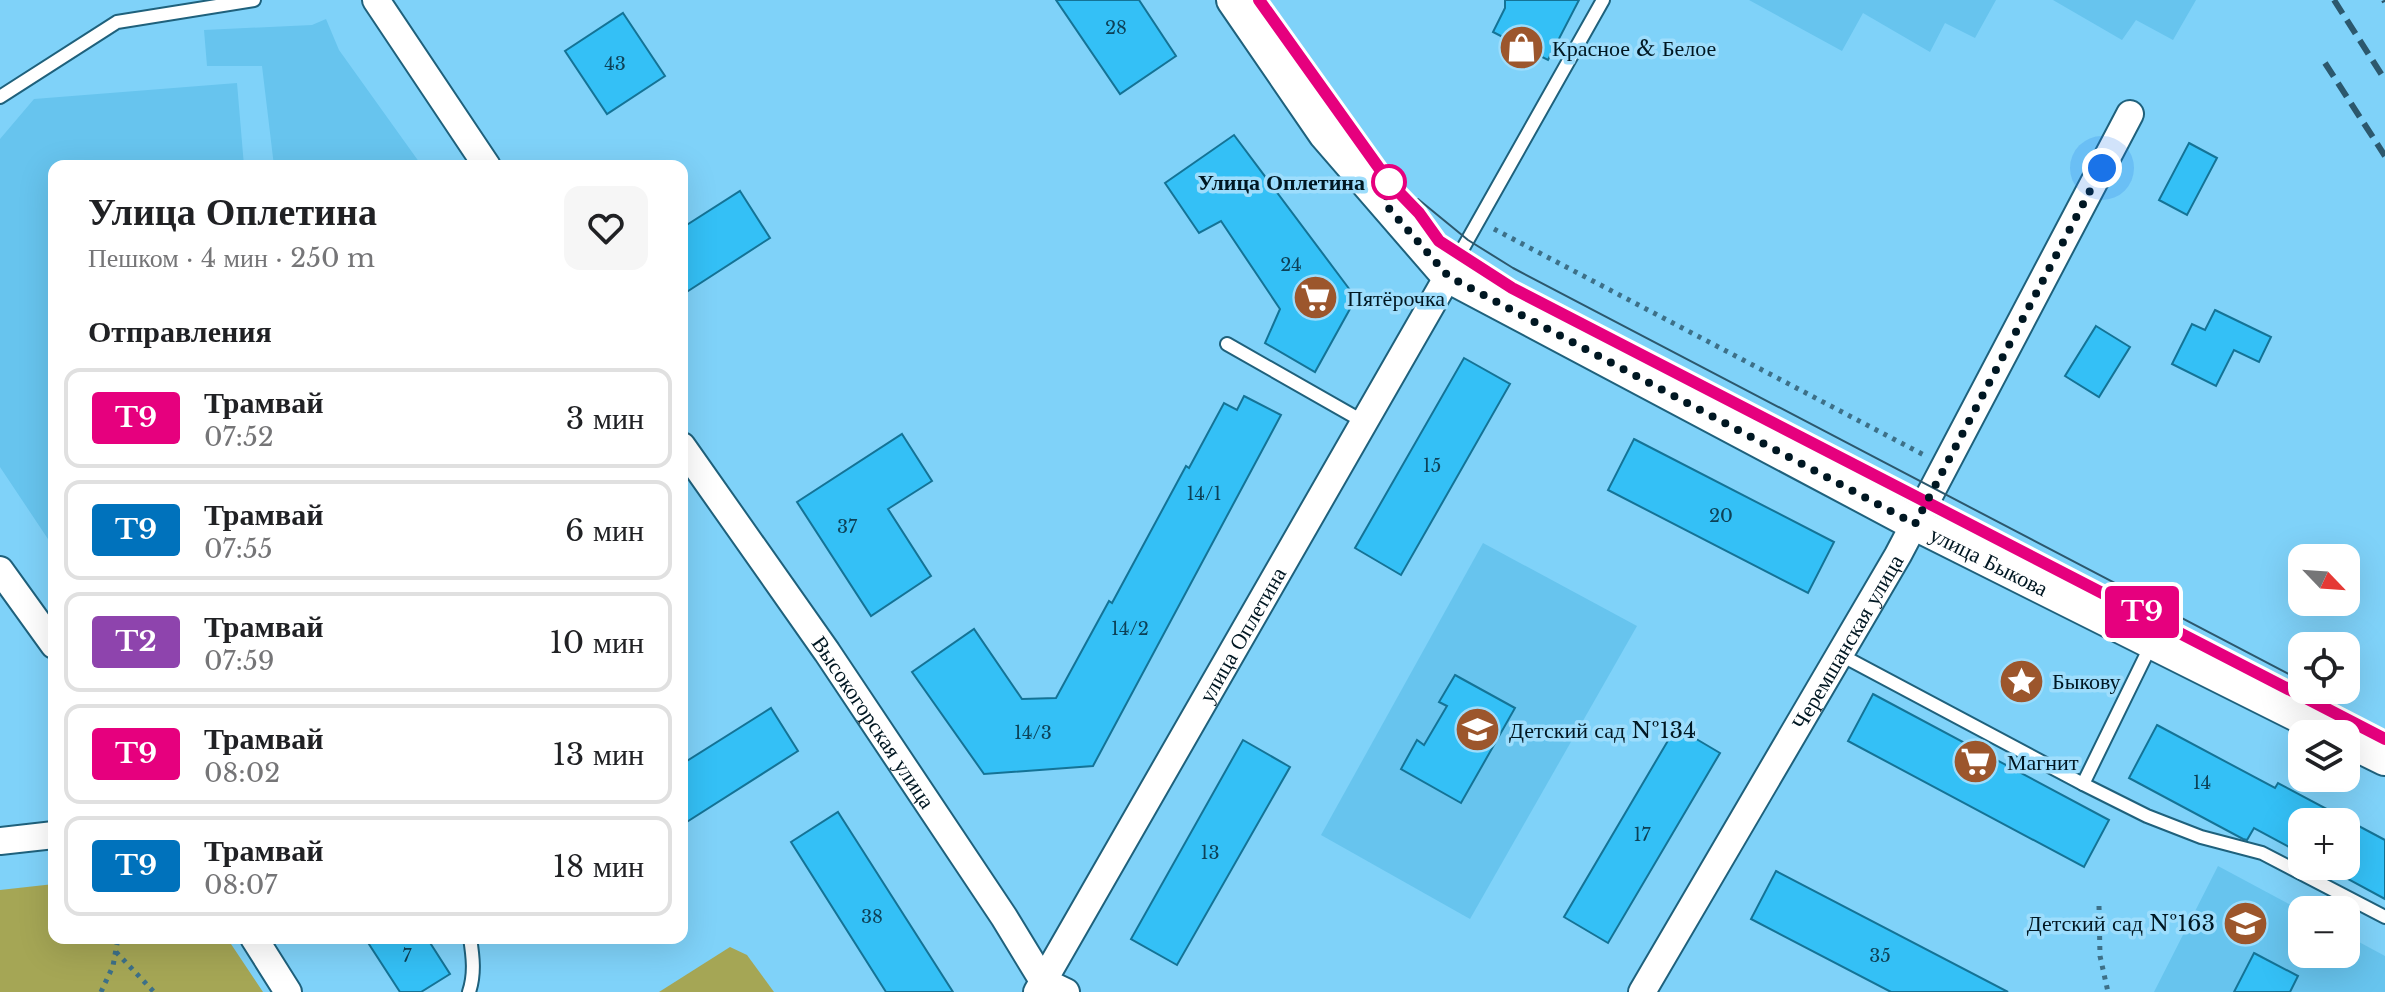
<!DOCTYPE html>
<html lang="ru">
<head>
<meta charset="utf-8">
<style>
	body { margin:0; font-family:"Libre Baskerville",serif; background:#f6f6f6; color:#202124; height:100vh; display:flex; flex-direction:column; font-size:30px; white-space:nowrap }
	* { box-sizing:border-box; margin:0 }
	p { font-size:26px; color:#757577 }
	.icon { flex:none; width:44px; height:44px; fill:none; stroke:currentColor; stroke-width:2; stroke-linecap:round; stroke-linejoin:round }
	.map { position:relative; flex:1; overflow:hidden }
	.sheet { position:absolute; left:48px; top:160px; width:640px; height:784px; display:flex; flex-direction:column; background:#fff; border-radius:16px; box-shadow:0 8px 32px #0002 }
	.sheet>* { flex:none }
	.badge { padding:0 16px; border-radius:6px; font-size:28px; line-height:52px }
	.needle { width:52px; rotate:115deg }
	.controls { position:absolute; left:2288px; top:544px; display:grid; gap:16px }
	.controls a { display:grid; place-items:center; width:72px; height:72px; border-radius:16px; background:#fff; box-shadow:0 8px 32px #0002; font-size:40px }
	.you { position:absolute; width:40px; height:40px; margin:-20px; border:6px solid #fff; border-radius:50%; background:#1a73e8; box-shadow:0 0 0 12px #1a73e833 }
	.map>.badge { position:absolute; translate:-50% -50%; box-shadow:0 0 0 4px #fff }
	h2 { padding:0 40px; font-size:30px; line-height:72px }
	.round { display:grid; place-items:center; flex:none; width:84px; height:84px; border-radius:16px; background:#f6f6f6 }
	.summary { display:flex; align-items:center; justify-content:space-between; height:136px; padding:0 40px }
	h1 { font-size:38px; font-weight:800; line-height:60px }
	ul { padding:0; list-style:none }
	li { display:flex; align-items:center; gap:24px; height:100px; margin:0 16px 12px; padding:0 24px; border:4px solid #e0e0e0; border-radius:16px }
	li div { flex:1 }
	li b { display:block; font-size:30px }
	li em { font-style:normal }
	li .badge { min-width:88px; font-weight:700; text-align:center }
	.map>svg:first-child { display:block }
</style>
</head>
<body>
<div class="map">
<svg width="2385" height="992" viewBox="0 0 2385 992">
	<rect width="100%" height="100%" fill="#7fd2f9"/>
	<!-- built -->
	<g fill="#67c4ee">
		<path d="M1749,0H1996L1975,38L1945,23L1930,52L1863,13L1842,51Z"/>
		<path d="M2053,0H2196L2173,40L2136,20L2122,40Z"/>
		<path d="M326,19L339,50L422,166H274L262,66H207L204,30L312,25Z"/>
		<path d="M237,83L244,166H54V548L0,467V139L34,99Z"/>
		<path d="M1483,543L1637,626L1470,919L1321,835Z"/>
		<path d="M2218,866L2302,911V954H2346V935L2385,956V992H2154Z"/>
	</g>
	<!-- green -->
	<g fill="#a5a655">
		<path d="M54,884V938H227L263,992H0V890Z"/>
		<path d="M730,947L747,955L774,992H659Z"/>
	</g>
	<!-- building -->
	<g fill="#34c0f6" stroke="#147396" stroke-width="2">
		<path d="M1056,0H1139L1176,56L1120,94Z"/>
		<path d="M1505,0H1579L1548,60L1493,32L1505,8Z"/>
		<path d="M623,13L665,76L607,114L565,51Z"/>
		<path d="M1234,135L1356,298L1315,372L1265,343L1280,309L1221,221L1199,233L1165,183Z"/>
		<path d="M2189,143L2217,158L2187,215L2159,200Z"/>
		<path d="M740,191L770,238L682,295V228Z"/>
		<path d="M2215,310L2271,337L2259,362L2234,350L2216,386L2172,364L2192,324L2205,330Z"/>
		<path d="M2096,326L2130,347L2099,397L2065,376Z"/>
		<path d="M1464,358L1510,384L1401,575L1355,548Z"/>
		<path d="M1244,396L1281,415L1093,766L984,774L912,672L974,629L1022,699L1056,698L1109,601L1112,603L1186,466L1189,468L1224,403L1237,410Z"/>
		<path d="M902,434L932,481L888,509L931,576L871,616L797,502Z"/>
		<path d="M1634,439L1834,542L1808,593L1608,490Z"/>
		<path d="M1455,675L1515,708L1461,803L1401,769L1417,740L1424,745L1447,706L1439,702Z"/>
		<path d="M1873,694L2109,820L2084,867L1848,741Z"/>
		<path d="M771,708L798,751L682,825V764Z"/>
		<path d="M2157,725L2275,788L2278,783L2385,840V899L2346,878V822H2302V854L2254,828L2247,840L2243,839L2129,778Z"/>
		<path d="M1676,727L1720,753L1608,943L1564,917Z"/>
		<path d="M1243,740L1290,767L1177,965L1131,939Z"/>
		<path d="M838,812L953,992H886L791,842Z"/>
		<path d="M1776,871L2008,992H1891L1751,919Z"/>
		<path d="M365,938H427L450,974L421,992H400Z"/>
		<path d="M2254,953L2298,976L2290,992H2234Z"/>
	</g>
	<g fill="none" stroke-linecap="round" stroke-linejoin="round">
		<defs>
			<g id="service">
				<path d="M0,97L117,22L254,0"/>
				<path d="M1449,273L1603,0"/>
				<path d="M1227,344L1364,422"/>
				<path d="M2152,643L2083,784L2147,816L2201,837L2262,853L2385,917"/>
				<path d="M1839,654L2083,784"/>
				<path d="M469,992C475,974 473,957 470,938"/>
			</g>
			<g id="minor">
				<path d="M376,0L487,166"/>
				<path id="s1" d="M682,446L827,652L1004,917L1043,981L1066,992"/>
				<path d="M0,570L54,645"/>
				<path d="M0,841L54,835"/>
				<path d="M254,938L288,992"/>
				<path id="s2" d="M1037,992L1448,276"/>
				<path id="s3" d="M1642,992L1898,555L2130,114"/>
			</g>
			<g id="tertiary">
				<path id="s4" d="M1233,0L1325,134L1448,276L1915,524L2335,734"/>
				<path d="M2346,740L2385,759"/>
			</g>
		</defs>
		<!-- service casing -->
		<use href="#service" stroke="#1f617c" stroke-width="16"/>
		<!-- minor casing -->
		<use href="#minor" stroke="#1f617c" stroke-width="30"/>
		<!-- tertiary casing -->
		<use href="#tertiary" stroke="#1f617c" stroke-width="36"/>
		<!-- path -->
		<g stroke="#3d7088" stroke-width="5" stroke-dasharray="4 6" stroke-linecap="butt">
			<path d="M1494,229L1924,455"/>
			<path d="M2099,906L2100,956L2108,992"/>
			<path d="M116,952L154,992"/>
			<path d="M101,992L113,966L118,938"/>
		</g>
		<!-- service -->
		<use href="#service" stroke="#fff" stroke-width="12"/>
		<!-- minor -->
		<use href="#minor" stroke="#fff" stroke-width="26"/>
		<!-- tertiary -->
		<use href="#tertiary" stroke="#fff" stroke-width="32"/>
		<!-- tram -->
		<g stroke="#2c586d" stroke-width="2">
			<path d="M1259,0L1389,182L1419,213L1439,241L1512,288L2385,739"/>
			<path d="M1418,199L1468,240L1513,268L2302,681"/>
		</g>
		<!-- rail -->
		<g stroke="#2c586d" stroke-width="6" stroke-dasharray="16 8" stroke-linecap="butt">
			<path d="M2334,0L2385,80"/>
			<path d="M2384,0L2385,2"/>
			<path d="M2325,63L2385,156"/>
		</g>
	</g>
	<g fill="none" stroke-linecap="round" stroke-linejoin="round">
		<defs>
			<path id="line" d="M1259,0L1389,182L1419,213L1439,241L1512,288L2385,739"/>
		</defs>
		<!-- line casing -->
		<use href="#line" stroke="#fff" stroke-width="18"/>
		<!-- line -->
		<use href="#line" stroke="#e6007e" stroke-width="12"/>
		<!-- walk -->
		<path stroke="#001722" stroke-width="8" stroke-dasharray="0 14.4" d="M1389,182L1385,204L1448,276L1915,524L2102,168"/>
	</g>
	<!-- icons -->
	<defs>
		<symbol id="shop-disc" viewBox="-11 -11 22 22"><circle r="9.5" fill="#9c562c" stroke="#9dddfc"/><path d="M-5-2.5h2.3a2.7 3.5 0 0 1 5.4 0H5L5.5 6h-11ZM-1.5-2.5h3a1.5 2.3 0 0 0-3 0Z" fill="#fff"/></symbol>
		<symbol id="supermarket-disc" viewBox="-11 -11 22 22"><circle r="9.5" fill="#9c562c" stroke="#9dddfc"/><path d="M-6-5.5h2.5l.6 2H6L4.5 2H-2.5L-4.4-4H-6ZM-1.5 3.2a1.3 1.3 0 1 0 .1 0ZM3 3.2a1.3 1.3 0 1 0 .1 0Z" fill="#fff"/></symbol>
		<symbol id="sight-disc" viewBox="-11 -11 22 22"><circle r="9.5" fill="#9c562c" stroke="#9dddfc"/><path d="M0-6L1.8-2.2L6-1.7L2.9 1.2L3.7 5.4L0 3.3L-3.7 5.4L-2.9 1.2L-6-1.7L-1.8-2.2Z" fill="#fff"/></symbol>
		<symbol id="school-disc" viewBox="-11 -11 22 22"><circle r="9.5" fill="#9c562c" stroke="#9dddfc"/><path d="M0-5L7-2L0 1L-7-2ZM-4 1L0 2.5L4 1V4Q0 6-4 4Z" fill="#fff"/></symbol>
	</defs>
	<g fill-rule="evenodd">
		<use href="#shop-disc" x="1496" y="22" width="51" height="51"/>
		<use href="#supermarket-disc" x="1290" y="272" width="51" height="51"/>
		<use href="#sight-disc" x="1996" y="656" width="51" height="51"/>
		<use href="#school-disc" x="1452" y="704" width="51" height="51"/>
		<use href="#supermarket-disc" x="1950" y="736" width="51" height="51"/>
		<use href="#school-disc" x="2220" y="898" width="51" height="51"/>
	</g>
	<!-- markers -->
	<circle fill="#fff" stroke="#e6007e" stroke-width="4" cx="1389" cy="182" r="16"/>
	<g text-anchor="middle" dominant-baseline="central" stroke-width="7" stroke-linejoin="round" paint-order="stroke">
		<!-- number labels -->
		<g font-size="18" fill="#0d4157">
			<text x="1116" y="28">28</text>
			<text x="615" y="64">43</text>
			<text x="1291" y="265">24</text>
			<text x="1432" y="466">15</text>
			<text x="1204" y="494">14/1</text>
			<text x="1721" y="516">20</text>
			<text x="847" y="527">37</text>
			<text x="1130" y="629">14/2</text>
			<text x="1033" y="733">14/3</text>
			<text x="2202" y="783">14</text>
			<text x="1642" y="835">17</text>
			<text x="1210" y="853">13</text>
			<text x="872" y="917">38</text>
			<text x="407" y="956">7</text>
			<text x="1880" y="956">35</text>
		</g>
		<!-- poi labels -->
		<g font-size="22" fill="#001722" stroke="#9dddfc" text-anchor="start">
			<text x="1552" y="48">Красное &amp; Белое</text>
			<text x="1347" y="298">Пятёрочка</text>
			<text x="2052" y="681">Быкову</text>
			<text x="1509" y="730">Детский сад №134</text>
			<text x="2007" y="762">Магнит</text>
			<text x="2215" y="923" text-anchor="end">Детский сад №163</text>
		</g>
		<!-- stop labels -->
		<g font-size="22" font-weight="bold" fill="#001722" stroke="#9dddfc" text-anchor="end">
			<text x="1365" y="182">Улица Оплетина</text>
		</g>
		<!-- street labels -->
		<g font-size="22" fill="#001722" stroke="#9dddfc">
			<text stroke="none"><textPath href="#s4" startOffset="962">улица Быкова</textPath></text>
			<text stroke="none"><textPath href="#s2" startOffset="412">улица Оплетина</textPath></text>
			<text stroke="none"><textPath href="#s3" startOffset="406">Черемшанская улица</textPath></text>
			<text stroke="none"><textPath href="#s1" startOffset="336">Высокогорская улица</textPath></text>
		</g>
	</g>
</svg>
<div class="controls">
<a><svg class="needle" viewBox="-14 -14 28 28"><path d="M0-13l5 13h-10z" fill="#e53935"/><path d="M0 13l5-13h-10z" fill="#757577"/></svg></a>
<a><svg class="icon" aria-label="locate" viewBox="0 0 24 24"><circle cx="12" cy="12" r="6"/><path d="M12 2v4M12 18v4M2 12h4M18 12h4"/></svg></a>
<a><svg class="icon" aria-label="layers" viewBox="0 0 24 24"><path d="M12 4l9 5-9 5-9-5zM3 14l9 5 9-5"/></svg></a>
<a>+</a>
<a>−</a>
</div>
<div class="you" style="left:2102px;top:168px"></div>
<b class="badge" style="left:2142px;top:612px;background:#e6007e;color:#fff">T9</b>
<section class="sheet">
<div class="summary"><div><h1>Улица Оплетина</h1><p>Пешком · 4 мин · 250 m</p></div><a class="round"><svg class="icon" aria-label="heart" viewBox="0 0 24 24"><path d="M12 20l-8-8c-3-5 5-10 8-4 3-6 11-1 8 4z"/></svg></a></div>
<h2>Отправления</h2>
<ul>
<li><span class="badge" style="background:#e6007e;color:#fff">T9</span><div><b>Трамвай</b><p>07:52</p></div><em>3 мин</em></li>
<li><span class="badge" style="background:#0072bc;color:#fff">T9</span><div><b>Трамвай</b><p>07:55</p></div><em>6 мин</em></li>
<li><span class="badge" style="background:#8e44ad;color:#fff">T2</span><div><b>Трамвай</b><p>07:59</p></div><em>10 мин</em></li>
<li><span class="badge" style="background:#e6007e;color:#fff">T9</span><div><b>Трамвай</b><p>08:02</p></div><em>13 мин</em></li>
<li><span class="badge" style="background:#0072bc;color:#fff">T9</span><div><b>Трамвай</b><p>08:07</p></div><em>18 мин</em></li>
</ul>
</section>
</div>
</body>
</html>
